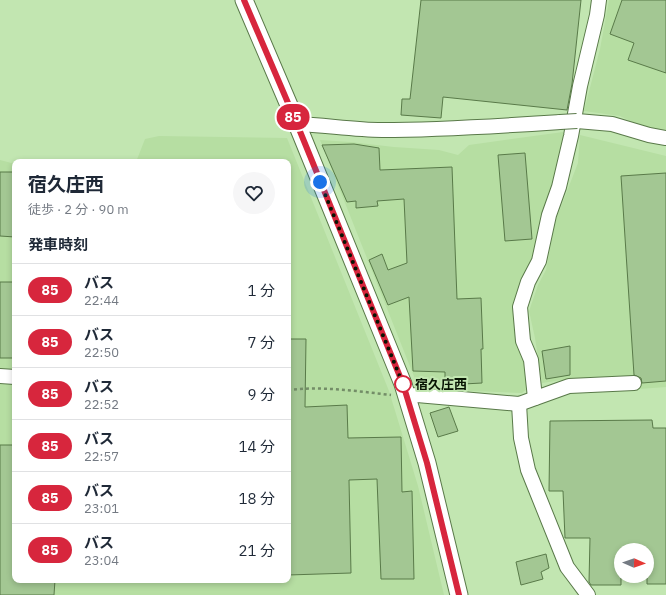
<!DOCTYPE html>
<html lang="ja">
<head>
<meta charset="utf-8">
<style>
	body { margin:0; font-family:"IBM Plex Sans","Noto Sans JP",sans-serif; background:#f6f6f7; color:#1f2937; height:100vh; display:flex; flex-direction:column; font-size:15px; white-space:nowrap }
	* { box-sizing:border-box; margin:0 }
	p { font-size:13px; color:#747a83 }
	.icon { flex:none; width:22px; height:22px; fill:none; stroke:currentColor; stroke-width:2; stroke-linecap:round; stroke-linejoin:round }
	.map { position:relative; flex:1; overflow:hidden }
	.drawer { position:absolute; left:12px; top:159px; width:279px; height:424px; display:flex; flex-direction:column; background:#fff; border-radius:8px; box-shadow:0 2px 6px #0003 }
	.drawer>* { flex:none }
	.badge { padding:0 8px; border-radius:13px; font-size:14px; line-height:26px }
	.needle { width:26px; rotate:92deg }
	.tools { position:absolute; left:614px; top:543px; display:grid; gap:8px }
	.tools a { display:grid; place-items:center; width:40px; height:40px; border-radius:50%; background:#fff; box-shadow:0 2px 6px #0003; font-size:20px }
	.you { position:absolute; width:20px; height:20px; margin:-10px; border:3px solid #fff; border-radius:50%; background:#1a73e8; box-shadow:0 0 0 6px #1a73e833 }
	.map>.badge { position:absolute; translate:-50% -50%; box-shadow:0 0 0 2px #fff }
	h2 { padding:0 16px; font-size:15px; line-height:36px }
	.round { display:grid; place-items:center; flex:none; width:42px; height:42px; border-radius:21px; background:#f6f6f7 }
	.overview { display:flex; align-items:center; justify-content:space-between; height:68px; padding:0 16px }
	h1 { font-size:19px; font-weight:700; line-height:30px }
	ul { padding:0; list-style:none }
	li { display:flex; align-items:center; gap:12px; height:52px; padding:0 16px; border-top:1px solid #e0e1e3 }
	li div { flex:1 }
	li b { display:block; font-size:15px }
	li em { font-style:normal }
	li .badge { min-width:44px; font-weight:700; text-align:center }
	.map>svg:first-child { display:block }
</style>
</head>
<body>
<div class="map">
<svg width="666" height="595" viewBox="0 0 666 595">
	<rect width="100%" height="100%" fill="#c2e6b1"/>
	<!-- built -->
	<g fill="#b6dea2">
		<path d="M609,0H666V133L634,123L620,116L584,111L600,49Z"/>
		<path d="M563,132L566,143L538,248L519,291L527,389L522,393L419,389L320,140L350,142L394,147L439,150L458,155L469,145Z"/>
		<path d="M580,135L666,156V387L639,389L606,380L575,378L542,383L535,338L529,311L538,285L546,270L555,222L578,163Z"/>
		<path d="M159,136L287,138L389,391L418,486L444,595H0V160L15,164V580H288V162H136L145,139Z"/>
	</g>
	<!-- building -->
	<g fill="#a3c793" stroke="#597a49">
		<path d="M421,0H581L572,84L567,110L443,97L441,118L401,115L402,99H410Z"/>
		<path d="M622,0H666V73L628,60L634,43L610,34Z"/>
		<path d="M354,144L379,148L380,170L452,167L457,299L481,298L483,349H481L482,383L445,385V372L413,371L409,297L388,305L369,260L382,254L388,270L407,263L404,199L377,201L378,206L356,208V201L347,202L322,145Z"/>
		<path d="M525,153L532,239L505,241L498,155Z"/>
		<path d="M0,172H15V237L0,236Z"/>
		<path d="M666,173V381L642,383L641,378L634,375L621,176Z"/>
		<rect x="0" y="282" width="15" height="76"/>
		<path d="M288,339H306L305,407L347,405L348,438L401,437L402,492L412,491L414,579H381L377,479L349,480L351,573L288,575Z"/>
		<path d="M570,346V375L546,379L542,351Z"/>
		<path d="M449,407L458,431L438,437L430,413Z"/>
		<path d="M652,420L653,428H666V584H647V550H621V585H591L589,582L590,538H565L563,491H549L550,421Z"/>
		<path d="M0,445H15V580H55L54,595H0Z"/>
		<path d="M546,554L549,568L541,572L543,579L521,585L516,562Z"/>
	</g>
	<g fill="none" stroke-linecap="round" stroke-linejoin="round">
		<defs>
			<g id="minor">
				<path d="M577,121L612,124L649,135L666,138"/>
				<path d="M297,124C325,125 354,130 382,130C441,130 500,126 560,122"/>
				<path d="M0,376L15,377"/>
				<path d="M407,396L417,395L519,404L569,386L634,383"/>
				<path d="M535,398L531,360L523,341L520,307L528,282L539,261L549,215L559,187L571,136L580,86L597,15L599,0"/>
				<path d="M519,404L521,438L528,470L567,567L588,595"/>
			</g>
			<path id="tertiary" d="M244,0L297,124L403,384L427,463L459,595"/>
		</defs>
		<!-- minor casing -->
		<use href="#minor" stroke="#597949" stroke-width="16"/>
		<!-- tertiary casing -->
		<use href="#tertiary" stroke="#597949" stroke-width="19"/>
		<!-- path -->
		<path stroke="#738d67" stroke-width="2.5" stroke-dasharray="3 3" stroke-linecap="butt" d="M288,390C323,386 356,391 391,395"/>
		<!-- minor -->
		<use href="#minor" stroke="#fff" stroke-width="14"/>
		<!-- tertiary -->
		<use href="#tertiary" stroke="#fff" stroke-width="17"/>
		<defs>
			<path id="minor-bridge" d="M560,122L577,121"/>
		</defs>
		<!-- minor-bridge casing -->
		<use href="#minor-bridge" stroke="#597949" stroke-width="16" stroke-linecap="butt"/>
		<!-- minor-bridge -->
		<use href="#minor-bridge" stroke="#fff" stroke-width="14"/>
	</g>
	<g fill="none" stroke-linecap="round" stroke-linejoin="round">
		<defs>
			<path id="line" d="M244,0L297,124L403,384L427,463L459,595"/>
		</defs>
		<!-- line casing -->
		<use href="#line" stroke="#fff" stroke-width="9"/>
		<!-- line -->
		<use href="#line" stroke="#d7263d" stroke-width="6"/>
		<!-- walk -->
		<path stroke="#081403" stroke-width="4" stroke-dasharray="0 7.2" d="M320,182L403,384"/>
	</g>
	<!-- markers -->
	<circle fill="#fff" stroke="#d7263d" stroke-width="2" cx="403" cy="384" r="8"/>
	<g text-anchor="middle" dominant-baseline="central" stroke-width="4" stroke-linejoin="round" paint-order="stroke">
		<!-- stop labels -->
		<g font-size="13" font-weight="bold" fill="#081403" stroke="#c2e6b1" text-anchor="start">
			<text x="415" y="384">宿久庄西</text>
		</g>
	</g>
</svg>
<div class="tools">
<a><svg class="needle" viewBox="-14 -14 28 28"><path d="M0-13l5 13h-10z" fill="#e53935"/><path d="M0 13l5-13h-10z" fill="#747a83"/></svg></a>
</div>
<div class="you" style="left:320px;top:182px"></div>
<b class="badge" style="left:293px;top:117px;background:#d7263d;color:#fff">85</b>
<section class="drawer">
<div class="overview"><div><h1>宿久庄西</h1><p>徒歩 · 2 分 · 90 m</p></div><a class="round"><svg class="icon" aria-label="heart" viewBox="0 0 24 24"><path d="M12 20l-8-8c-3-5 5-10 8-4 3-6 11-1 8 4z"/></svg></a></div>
<h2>発車時刻</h2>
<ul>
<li><span class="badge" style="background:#d7263d;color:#fff">85</span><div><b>バス</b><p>22:44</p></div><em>1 分</em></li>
<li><span class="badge" style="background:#d7263d;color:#fff">85</span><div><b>バス</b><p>22:50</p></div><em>7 分</em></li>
<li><span class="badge" style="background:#d7263d;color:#fff">85</span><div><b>バス</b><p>22:52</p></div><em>9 分</em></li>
<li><span class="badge" style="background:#d7263d;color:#fff">85</span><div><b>バス</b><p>22:57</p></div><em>14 分</em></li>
<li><span class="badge" style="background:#d7263d;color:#fff">85</span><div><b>バス</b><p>23:01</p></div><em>18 分</em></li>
<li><span class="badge" style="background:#d7263d;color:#fff">85</span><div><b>バス</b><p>23:04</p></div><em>21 分</em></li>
</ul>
</section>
</div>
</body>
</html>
